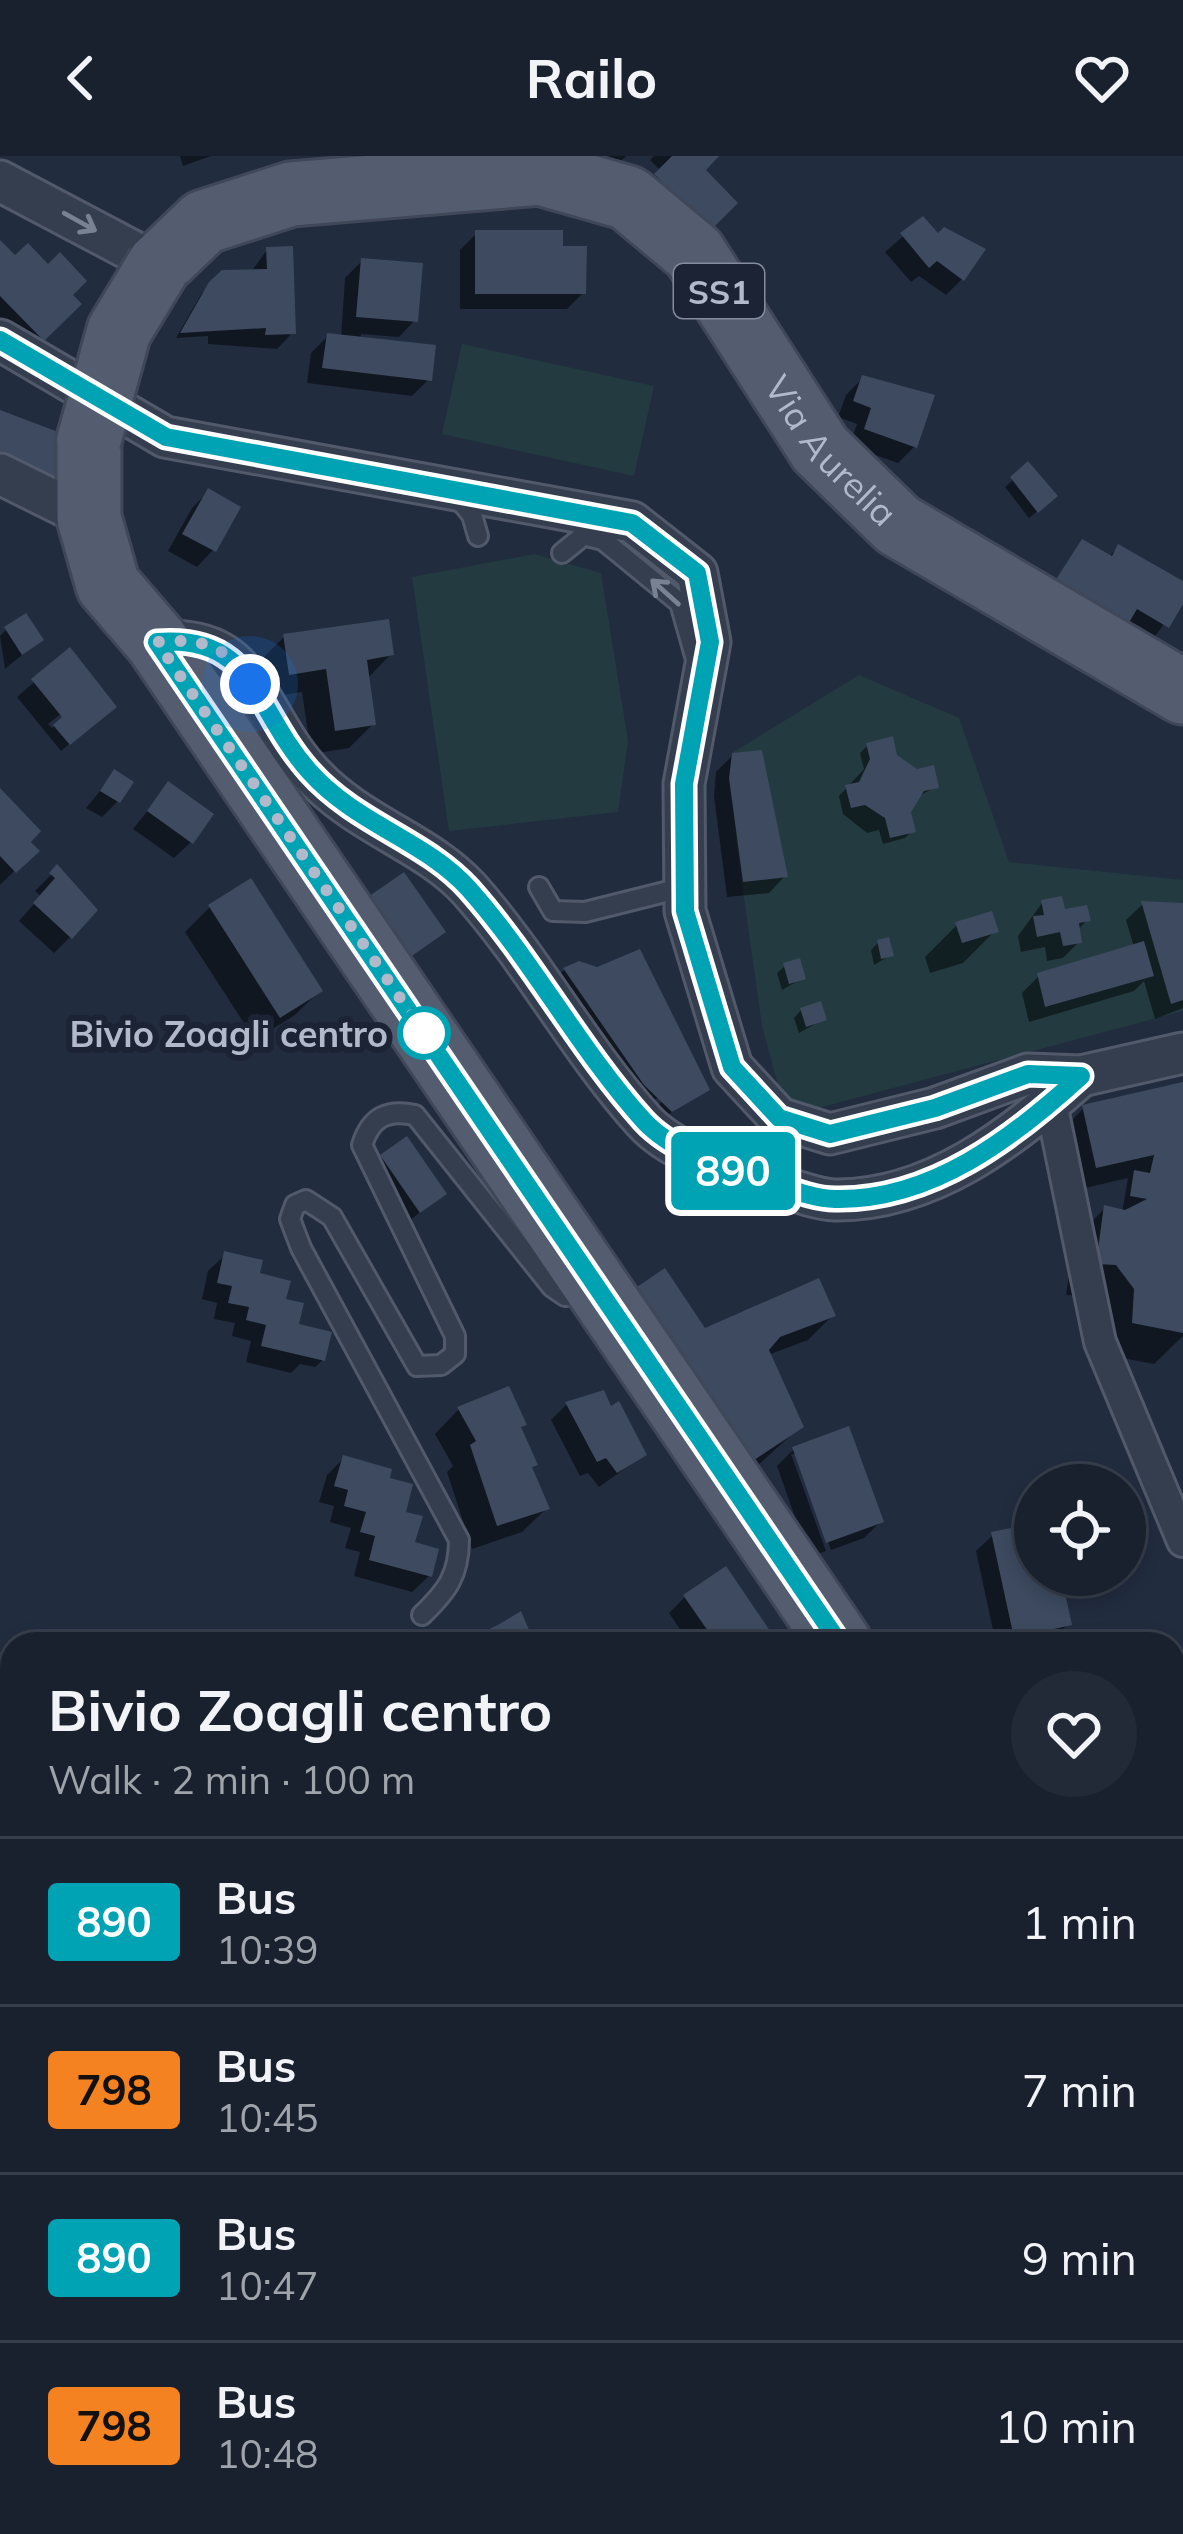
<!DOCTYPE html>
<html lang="en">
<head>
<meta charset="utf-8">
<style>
	body { margin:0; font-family:Mulish,sans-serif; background:#222937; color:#f1f3f6; height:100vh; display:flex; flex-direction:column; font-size:45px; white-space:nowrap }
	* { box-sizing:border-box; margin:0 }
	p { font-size:39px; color:#9fa3aa }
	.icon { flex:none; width:66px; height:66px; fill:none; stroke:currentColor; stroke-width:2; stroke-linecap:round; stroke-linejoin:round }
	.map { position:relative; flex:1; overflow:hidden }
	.sheet { position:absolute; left:0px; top:1476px; width:1185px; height:903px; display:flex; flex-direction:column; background:#19212f; border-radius:36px 36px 0 0; box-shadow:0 6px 18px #0003,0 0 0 3px #373e4b }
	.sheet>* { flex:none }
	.badge { padding:0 24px; border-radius:9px; font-size:42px; line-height:78px }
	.tools { position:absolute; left:1014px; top:1308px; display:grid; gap:24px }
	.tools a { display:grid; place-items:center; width:132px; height:132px; border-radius:50%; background:#19212f; box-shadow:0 6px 18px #0003,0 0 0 3px #373e4b; font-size:60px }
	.you { position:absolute; width:60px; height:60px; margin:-30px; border:9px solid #fff; border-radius:50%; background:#1a73e8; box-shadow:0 0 0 18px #1a73e833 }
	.map>.badge { position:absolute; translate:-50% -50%; box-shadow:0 0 0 6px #fff }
	.round { display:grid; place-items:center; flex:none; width:126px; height:126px; border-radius:63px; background:#222937 }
	.head { display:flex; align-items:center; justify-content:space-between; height:204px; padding:0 48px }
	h1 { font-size:57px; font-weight:700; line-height:90px }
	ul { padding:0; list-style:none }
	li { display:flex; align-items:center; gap:36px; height:168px; padding:0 48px; border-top:3px solid #373e4b }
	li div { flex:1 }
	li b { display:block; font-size:45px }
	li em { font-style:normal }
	li .badge { min-width:132px; font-weight:700; text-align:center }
	header { display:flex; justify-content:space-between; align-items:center; height:156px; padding:0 48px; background:#19212f; font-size:54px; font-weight:700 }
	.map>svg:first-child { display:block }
</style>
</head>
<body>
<header><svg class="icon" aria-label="back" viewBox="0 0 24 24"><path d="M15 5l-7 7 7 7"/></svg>Railo<svg class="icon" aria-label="heart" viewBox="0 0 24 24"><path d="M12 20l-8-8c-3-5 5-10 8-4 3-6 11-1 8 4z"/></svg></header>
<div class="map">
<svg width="1183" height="2378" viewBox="0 0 1183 2378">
	<rect width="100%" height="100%" fill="#212c3f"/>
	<!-- green -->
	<g fill="#233b40">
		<path d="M462,188L654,230L634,320L442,278Z"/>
		<path d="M534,398L601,417L628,585L618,656L449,675L412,421Z"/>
		<path d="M859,519L959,562L1009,706L1183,724V855L803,956L783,947L762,870L736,684L732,597Z"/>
	</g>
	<!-- shadow -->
	<g fill="#0007" fill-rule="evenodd">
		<path d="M180,0H211L183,10Z"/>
		<path d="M555,0H626L604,22Z"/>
		<path d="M654,0H715L701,15L693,88L640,37L661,15L650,4Z"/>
		<path d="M922,64L962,123L946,139L919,120L911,126L885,96Z"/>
		<path d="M477,77L560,92L583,137L567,153H460V94Z"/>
		<path d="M0,88L78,148L18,207L0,189Z"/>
		<path d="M267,94L293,176L277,193L208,188V180L176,182L202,137L223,117L251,116Z"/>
		<path d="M362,105L415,164L399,181L361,178L360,184L429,223L412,240L307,227L311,197L328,180L341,182L345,122Z"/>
		<path d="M863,222L915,290L898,307L849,290L857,268L838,261L846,239Z"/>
		<path d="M1028,310L1047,347L1029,362L1005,331Z"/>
		<path d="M208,336L213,394L197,411L168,395L192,352Z"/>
		<path d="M1083,387L1109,401L1118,391L1183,429V442L1150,487L1037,449Z"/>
		<path d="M6,474L40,484L5,513L0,480Z"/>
		<path d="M284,481L391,498L367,523L373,568L349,592L311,598L302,536L265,542L259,506Z"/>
		<path d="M69,496L113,550L61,595L17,541ZM85,539L89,543L52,572L48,568Z"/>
		<path d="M868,589L936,631L917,641L908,655L912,675L905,682L883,688L879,674L867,677L843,658L839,640L864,613L860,597Z"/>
		<path d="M733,599L785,720L769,737L727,741L714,640L716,616Z"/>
		<path d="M115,617L118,645L102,661L86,652Z"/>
		<path d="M168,629L191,686L174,702L133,673Z"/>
		<path d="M0,636L36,694L0,729Z"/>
		<path d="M57,713L70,781L54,797L19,765L41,740L35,735Z"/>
		<path d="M1042,747L1087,764L1077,775L1079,786L1063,802L1047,805L1045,791L1021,796L1018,780Z"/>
		<path d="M1143,748L1183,750V852L1155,863L1144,825L1134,835L1029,866L1022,837L1039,820L1134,791L1126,764Z"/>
		<path d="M210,751L320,834L295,859L255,884L185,776Z"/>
		<path d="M957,769L995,775L963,807L930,817L925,801Z"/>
		<path d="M878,787L891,799L874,809L871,794Z"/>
		<path d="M638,797L706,934L663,962L653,954L632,968L540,838L564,814L579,808L597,814ZM673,932V939L646,956L643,951Z"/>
		<path d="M785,810L803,822L782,834L777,817Z"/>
		<path d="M801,854L824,863L799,877L794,862Z"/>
		<path d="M1183,929V1180L1154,1208L1101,1198L1084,1140L1066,1139L1074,1084L1105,1052L1122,1057L1128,1022L1072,1035L1059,977L1084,952Z"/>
		<path d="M382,1001L443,1037L402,1071L365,1018Z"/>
		<path d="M225,1099L283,1145L323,1204L315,1211L300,1208L291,1217L246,1206L251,1185L232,1180L235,1167L214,1163L217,1147L202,1143L208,1115Z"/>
		<path d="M832,1160L808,1184L768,1199L800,1271L755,1312L703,1178Z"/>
		<path d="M567,1248L644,1299L599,1331L588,1317L580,1320L551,1264Z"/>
		<path d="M459,1253L530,1313L547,1352L522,1376L472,1393L447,1316L453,1310L435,1278Z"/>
		<path d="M794,1293L880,1366L864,1382L831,1394L798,1298H791L826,1395L809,1401L777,1310Z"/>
		<path d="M344,1302L384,1332L429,1420L412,1436L354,1420L360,1396L345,1392L351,1372L330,1366L334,1350L319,1346L327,1319Z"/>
		<path d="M1035,1370V1419H1058L1068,1468L1052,1485L996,1488L976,1395L993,1379Z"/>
		<path d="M685,1441L775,1488H690L669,1457Z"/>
		<path d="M1183,2082V2202L1173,2205V2085Z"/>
		<path d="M340,2367H393L370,2378H332Z"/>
		<path d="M490,2369L496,2378H476Z"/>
	</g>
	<!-- building -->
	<g fill="#3d4a5f">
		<path d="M672,0H719L706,14L738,47L711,74L654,18Z"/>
		<path d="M923,60L938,77L944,71L986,93L964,125L937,105L929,112L900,77Z"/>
		<path d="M475,74H563V90H587L586,138H475Z"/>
		<path d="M0,84L15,99L28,87L48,108L60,96L87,125L73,139L82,148L44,185L0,140Z"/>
		<path d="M293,90L296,178L265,179L266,172L180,177L209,126L222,114L267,113L266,91Z"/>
		<path d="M361,102L423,107L418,166L356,161Z"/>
		<path d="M327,177L436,189L432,225L322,212Z"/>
		<path d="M862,219L935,239L917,292L864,273L871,252L853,245Z"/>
		<path d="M0,254L66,279L54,339L0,306Z"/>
		<path d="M1028,305L1058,340L1038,357L1010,321Z"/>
		<path d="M208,332L241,351L216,396L182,378Z"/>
		<path d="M1082,383L1112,400L1118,388L1183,425V448L1169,472L1137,453L1124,475L1051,431Z"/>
		<path d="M26,457L44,484L22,499L4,471Z"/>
		<path d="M389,463L394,499L367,504L376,569L335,575L326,513L289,519L283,478Z"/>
		<path d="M70,491L117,551L70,589L53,569L62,561L31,523Z"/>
		<path d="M893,580L897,599L917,613L934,609L939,632L924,635L911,656L916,676L890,682L885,662L865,649L851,652L845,629L859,626L870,603L866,587Z"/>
		<path d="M762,594L788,721L743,726L729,622L732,597Z"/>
		<path d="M114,613L134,626L120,647L100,635Z"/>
		<path d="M168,625L214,658L193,688L147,655Z"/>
		<path d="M0,632L41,675L31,686L40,695L16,717L0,700Z"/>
		<path d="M57,708L98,754L72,783L33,747L55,722L49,717Z"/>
		<path d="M404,716L446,776L406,804L365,743Z"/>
		<path d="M251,722L323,835L280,862L208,749Z"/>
		<path d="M1062,740L1065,753L1087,749L1091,765L1079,767L1082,787L1063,790L1060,776L1037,781L1033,760L1044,759L1041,744Z"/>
		<path d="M1141,745L1183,747V844L1171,848Z"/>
		<path d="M992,755L999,776L962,787L955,766Z"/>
		<path d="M889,781L894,800L881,803L877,784Z"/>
		<path d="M1144,785L1154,820L1045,851L1037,817Z"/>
		<path d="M640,793L710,934L672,956L644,929L563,812L579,805L597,811Z"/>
		<path d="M800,802L806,823L789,828L783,807Z"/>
		<path d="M821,845L827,864L806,871L800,852Z"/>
		<path d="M1183,926V1177L1132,1167L1134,1133L1116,1109L1096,1108L1104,1049L1125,1054L1147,1043L1130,1040L1134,1014L1150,1017L1154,999L1096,1012L1082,949Z"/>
		<path d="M407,980L447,1038L420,1057L380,999Z"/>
		<path d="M224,1095L263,1104L260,1117L291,1125L286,1143L304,1147L299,1168L332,1176L325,1205L261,1190L266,1169L246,1164L249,1151L228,1147L232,1130L217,1127Z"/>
		<path d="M665,1112L705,1172L819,1122L836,1160L780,1181L769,1194L804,1271L748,1308L631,1135Z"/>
		<path d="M509,1230L527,1269L521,1271L538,1309L532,1311L550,1353L497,1370L470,1289L476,1285L457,1251Z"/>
		<path d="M604,1234L611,1250L619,1245L647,1299L617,1317L606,1302L597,1306L565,1246Z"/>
		<path d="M849,1270L884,1366L826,1387L792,1291Z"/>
		<path d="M343,1299L392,1313L390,1322L413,1328L406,1356L423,1360L415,1386L439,1393L432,1421L369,1404L375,1380L360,1376L366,1356L344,1350L348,1334L334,1330Z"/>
		<path d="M1035,1367V1419H1061L1072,1469L1014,1482L991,1376Z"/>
		<path d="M726,1410L779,1488H717L683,1439Z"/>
		<path d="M521,1455L535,1488H456L498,1469Z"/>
		<path d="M1183,2079V2193L1173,2196V2082Z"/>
		<path d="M1175,2338L1181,2339L1183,2378H1134L1145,2367H1173Z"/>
		<path d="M37,2367H124L132,2378H23Z"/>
		<path d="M337,2367H388L369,2378H343Z"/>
		<path d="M691,2367H729L733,2378H662Z"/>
		<path d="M980,2367H1084L1062,2378H965Z"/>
	</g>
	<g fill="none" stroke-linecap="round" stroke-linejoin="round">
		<defs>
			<g id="service">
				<path d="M455,338L472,359L478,380"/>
				<path d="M583,379L603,384L680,447L695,500"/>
				<path d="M562,397L589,375"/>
				<path d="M539,731L553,755L585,756L685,731"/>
				<path d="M422,1459C447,1435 459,1419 459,1384L301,1092L290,1063L295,1049L306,1044L332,1061L417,1210L441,1209L455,1198V1180L362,989C371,961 387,953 415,959L552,1131L565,1140L587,1137"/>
				<path d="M1173,2267L1183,2289"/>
			</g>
			<path id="pedestrian" d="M1051,947L1100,1186L1183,1385"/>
			<g id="minor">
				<path d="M0,25L159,109"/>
				<path d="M0,184L165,281L632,366L697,417L710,486L684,628L685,755L732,911L779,962L830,978L935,952L1028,918L1081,920L1183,897"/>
				<path d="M0,318L89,362"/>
				<path d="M157,486C255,477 253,552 309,615C358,670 425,685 469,733C533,805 579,893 644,965C670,994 720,1011 757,1022C781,1029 811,1043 835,1044C931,1045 1013,981 1081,920"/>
				<path d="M0,1663L12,1675"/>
				<path d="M0,1967L12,1932"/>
				<path d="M1085,2378L1099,2367"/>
			</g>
			<g id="primary">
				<path id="s1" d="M159,109L204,66L291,38L540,17L628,42L694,97L820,293L898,369L1183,536"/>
				<path d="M89,284V362L108,429L157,486L840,1488"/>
				<path d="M861,2378L873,2367"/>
			</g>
		</defs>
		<!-- service casing -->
		<use href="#service" stroke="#51596a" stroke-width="24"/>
		<!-- pedestrian casing -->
		<use href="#pedestrian" stroke="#51596a" stroke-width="36"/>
		<!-- minor casing -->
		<use href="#minor" stroke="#51596a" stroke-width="45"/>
		<!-- primary casing -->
		<use href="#primary" stroke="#3f4758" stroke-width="69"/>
		<!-- service -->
		<use href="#service" stroke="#353e4f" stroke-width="18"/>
		<!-- pedestrian -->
		<use href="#pedestrian" stroke="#353e4f" stroke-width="30"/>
		<!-- minor -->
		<use href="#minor" stroke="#353e4f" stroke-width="39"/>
		<!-- primary -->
		<use href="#primary" stroke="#535d6f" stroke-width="63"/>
		<defs>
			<path id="primary-bridge" d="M89,284L119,175L159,109"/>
		</defs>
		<!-- primary-bridge casing -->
		<use href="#primary-bridge" stroke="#3f4758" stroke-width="69" stroke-linecap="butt"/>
		<!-- primary-bridge -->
		<use href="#primary-bridge" stroke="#535d6f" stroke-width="63"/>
	</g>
	<!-- one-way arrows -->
	<defs><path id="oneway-shaft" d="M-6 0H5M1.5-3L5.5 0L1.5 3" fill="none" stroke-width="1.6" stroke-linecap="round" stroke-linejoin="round" transform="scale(3)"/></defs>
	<g stroke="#798293">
		<use href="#oneway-shaft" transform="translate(80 66) rotate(29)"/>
		<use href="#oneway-shaft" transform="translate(665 436) rotate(-138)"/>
	</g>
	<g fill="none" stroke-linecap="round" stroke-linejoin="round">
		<defs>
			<path id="line" d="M0,184L166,281L632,367L697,417L710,486L684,628L685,755L732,911L779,962L830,978L935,952L1028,918L1081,920C1013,982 931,1045 835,1043C811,1043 781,1029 757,1022C720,1011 671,994 644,965C579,893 533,805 469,733C425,684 357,669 309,615C253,552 255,478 157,486L840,1488"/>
		</defs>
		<!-- line casing -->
		<use href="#line" stroke="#fff" stroke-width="27"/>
		<!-- line -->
		<use href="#line" stroke="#00a3b4" stroke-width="18"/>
		<!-- walk -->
		<path stroke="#b1b9ca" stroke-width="12" stroke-dasharray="0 21.6" d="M250,528C226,488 202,482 157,486L424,877"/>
	</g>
	<!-- markers -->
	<circle fill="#fff" stroke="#00a3b4" stroke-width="6" cx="424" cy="877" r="24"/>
	<g text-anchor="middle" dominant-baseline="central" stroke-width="12" stroke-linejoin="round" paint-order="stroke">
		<!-- shield labels -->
		<rect fill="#1b2334" stroke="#848c9d" stroke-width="3" x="674" y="108" width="90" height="54" rx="9"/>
		<g font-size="33" font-weight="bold" fill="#b1b9ca">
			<text x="719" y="135">SS1</text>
		</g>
		<!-- street labels -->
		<g font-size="36" fill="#b1b9ca" stroke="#1b2334">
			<text stroke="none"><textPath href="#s1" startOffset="822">Via Aurelia</textPath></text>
		</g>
		<!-- stop labels -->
		<g font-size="36" font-weight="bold" fill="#b1b9ca" stroke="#1b2334" text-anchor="end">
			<text x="388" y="877">Bivio Zoagli centro</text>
		</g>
	</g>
</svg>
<div class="tools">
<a><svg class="icon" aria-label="locate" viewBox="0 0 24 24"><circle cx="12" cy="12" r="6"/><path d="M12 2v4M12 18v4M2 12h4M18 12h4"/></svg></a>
</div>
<div class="you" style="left:250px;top:528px"></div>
<b class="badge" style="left:733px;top:1015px;background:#00a3b4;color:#fff">890</b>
<section class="sheet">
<div class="head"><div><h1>Bivio Zoagli centro</h1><p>Walk · 2 min · 100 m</p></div><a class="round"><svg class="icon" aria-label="heart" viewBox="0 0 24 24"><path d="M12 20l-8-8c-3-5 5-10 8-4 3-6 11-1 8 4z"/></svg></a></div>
<ul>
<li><span class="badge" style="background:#00a3b4;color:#fff">890</span><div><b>Bus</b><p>10:39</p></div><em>1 min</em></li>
<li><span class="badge" style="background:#f58220;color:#111">798</span><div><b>Bus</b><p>10:45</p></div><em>7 min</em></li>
<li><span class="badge" style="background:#00a3b4;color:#fff">890</span><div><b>Bus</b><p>10:47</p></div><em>9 min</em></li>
<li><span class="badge" style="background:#f58220;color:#111">798</span><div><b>Bus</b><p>10:48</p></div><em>10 min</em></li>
</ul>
</section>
</div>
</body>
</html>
